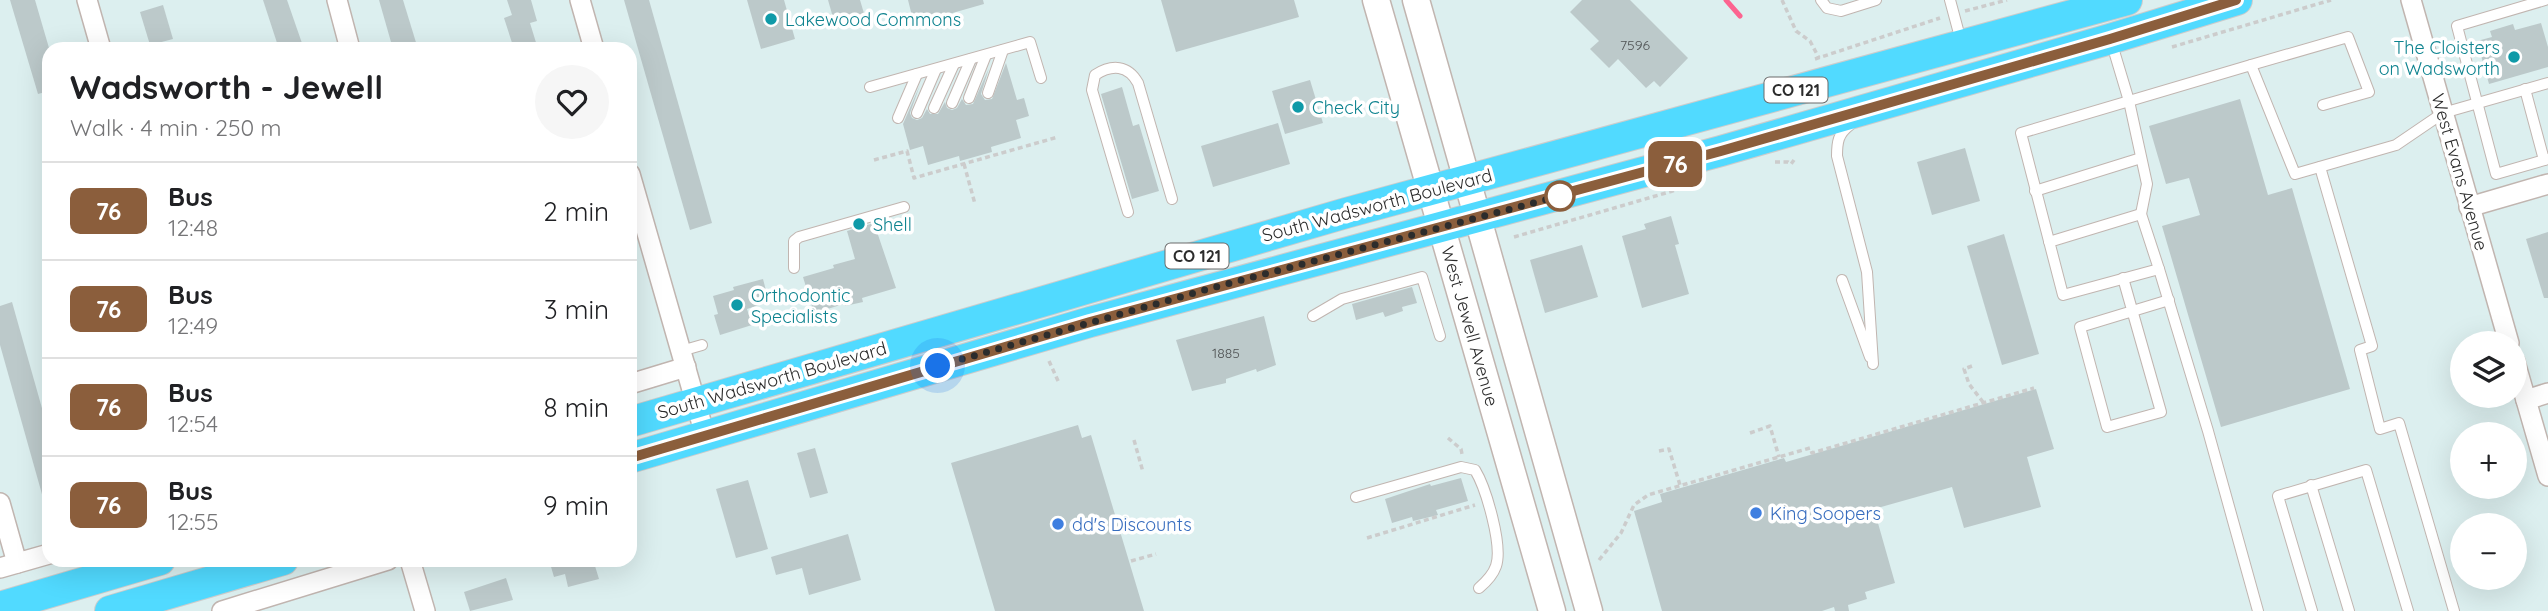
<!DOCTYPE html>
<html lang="en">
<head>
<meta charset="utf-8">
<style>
	body { margin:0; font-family:Quicksand,sans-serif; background:#f6f6f6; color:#202124; height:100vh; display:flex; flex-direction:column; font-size:26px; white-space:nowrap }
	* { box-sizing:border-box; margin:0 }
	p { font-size:23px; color:#757577 }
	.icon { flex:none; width:38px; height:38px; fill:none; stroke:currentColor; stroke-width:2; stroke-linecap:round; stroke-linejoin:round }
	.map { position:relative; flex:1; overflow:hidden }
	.drawer { position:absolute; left:42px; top:42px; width:595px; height:525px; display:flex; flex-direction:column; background:#fff; border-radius:21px; box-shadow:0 7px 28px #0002 }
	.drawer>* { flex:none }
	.badge { padding:0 14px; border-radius:10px; font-size:24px; line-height:46px }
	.controls { position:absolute; left:2450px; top:331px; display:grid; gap:14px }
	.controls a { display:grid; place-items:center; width:77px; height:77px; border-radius:50%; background:#fff; box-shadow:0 7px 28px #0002; font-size:35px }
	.you { position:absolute; width:35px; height:35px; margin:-18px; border:5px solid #fff; border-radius:50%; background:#1a73e8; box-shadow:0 0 0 10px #1a73e833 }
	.map>.badge { position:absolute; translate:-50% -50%; box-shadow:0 0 0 4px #fff }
	.round { display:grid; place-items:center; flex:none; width:74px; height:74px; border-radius:37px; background:#f6f6f6 }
	.head { display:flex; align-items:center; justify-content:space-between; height:119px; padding:0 28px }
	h1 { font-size:33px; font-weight:700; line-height:52px }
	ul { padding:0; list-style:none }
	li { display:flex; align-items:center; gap:21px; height:98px; padding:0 28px; border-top:2px solid #e0e0e0 }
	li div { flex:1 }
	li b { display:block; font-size:26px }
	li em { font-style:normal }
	li .badge { min-width:77px; font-weight:700; text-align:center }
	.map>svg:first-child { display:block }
</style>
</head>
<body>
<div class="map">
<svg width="2548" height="611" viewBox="0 0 2548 611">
	<rect width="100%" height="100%" fill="#dcefef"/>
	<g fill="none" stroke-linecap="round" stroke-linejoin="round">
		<!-- stream -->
		<path stroke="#fc6490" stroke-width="5" d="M1726,0L1740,16"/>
	</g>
	<!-- building -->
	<g fill="#bcc9ca">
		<path d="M10,0H35L49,48V91L38,94Z"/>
		<path d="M263,0H287L304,49H279Z"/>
		<path d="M379,0H403L418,49H393Z"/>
		<path d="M507,0H531L537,21L530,23L538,49H514L504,18L512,15Z"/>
		<path d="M624,0H649L712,223L690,230Z"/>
		<path d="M747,0H784L795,39L761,49Z"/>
		<path d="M828,0H860L866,20L836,28Z"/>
		<path d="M908,0H983L984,4L914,24Z"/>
		<path d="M1161,0H1294L1299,17L1176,52Z"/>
		<path d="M1582,0H1630L1688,58L1660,87L1654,81L1646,88L1618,59L1609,68L1590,49L1599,41L1570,12Z"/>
		<path d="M163,5L173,39L150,45L140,12Z"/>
		<path d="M2541,23L2548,47V67L2489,84L2477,41L2492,37L2490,31L2513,24L2515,30Z"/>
		<path d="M1006,63L1017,100L1024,98L1029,116L1016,120L1021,138L991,147L992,152L960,161L959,156L928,165L923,146L910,150L903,124L920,85L910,113L912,118L917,120L922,118L927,109L930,114H938L945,102L947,108L952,110L957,108L962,99L966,105L973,104L989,68L981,94L985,100L992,99Z"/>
		<path d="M1310,80L1323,123L1285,134L1272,91Z"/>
		<path d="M1122,87L1133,126L1139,124L1159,191L1132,199L1101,94Z"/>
		<path d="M2240,99L2268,195L2292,188L2350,389L2221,427L2162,226L2200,215L2189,178L2166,184L2149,126Z"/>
		<path d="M1278,123L1290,164L1213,187L1201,146Z"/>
		<path d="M1965,148L1980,201L1932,215L1917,162Z"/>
		<path d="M1671,216L1679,244L1675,245L1689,294L1642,308L1622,236L1646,229L1644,224Z"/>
		<path d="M874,223L896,288L862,298L863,302L845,306L844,304L814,313L803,277L834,268L833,265L855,259L847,231Z"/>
		<path d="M2548,232V298H2544L2526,239Z"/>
		<path d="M2004,234L2039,354L2002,365L1967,246Z"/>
		<path d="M1582,245L1598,297L1545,313L1530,260Z"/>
		<path d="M763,279L769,302L747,309L752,325L720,335L714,315L718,314L713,296L734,290L733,287Z"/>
		<path d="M1412,287L1417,303L1402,307L1403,311L1385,317L1383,312L1356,320L1352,304Z"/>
		<path d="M12,302L49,433V504L45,505L0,345V306Z"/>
		<path d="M1264,316L1276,365L1257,372L1256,369L1226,379V383L1192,391L1176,340Z"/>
		<path d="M2036,389L2054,449L2027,457L2041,507L1964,528L1952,487L1874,509L1895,583L1865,592L1867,599L1848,605L1849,611H1835L1834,607L1822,611H1662L1634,511L1662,502L1660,494L1784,458L1786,462Z"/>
		<path d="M1078,425L1082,438L1091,435L1144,611H995L951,463Z"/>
		<path d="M815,448L828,493L810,498L797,453Z"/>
		<path d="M1461,478L1468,501L1436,510L1438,515L1413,521L1412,517L1392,523L1385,499L1430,484L1431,486Z"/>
		<path d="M748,480L768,549L736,558L716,489Z"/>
		<path d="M848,534L861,580L809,595L802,568L776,575L771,557Z"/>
		<path d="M549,560H600V565L595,566L599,579L568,587L565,574L554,577Z"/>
		<path d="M506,578L513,600L470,611L464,592Z"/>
	</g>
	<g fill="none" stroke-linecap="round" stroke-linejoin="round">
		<defs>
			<g id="lane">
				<path d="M1821,0L1827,8L1841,11L1876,0"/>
				<path d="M1950,0L1961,41"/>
				<path d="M2545,0L2457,26L2496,174L2548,159"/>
				<path d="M2111,41L2129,101L2147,184L2141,214"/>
				<path d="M2251,65L2348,37L2369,92L2323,105"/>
				<path d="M870,87L1030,42L1041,78"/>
				<path d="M2525,89L2544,160"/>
				<path d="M988,93L1003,50"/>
				<path d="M969,98L986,55"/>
				<path d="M952,103L971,59"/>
				<path d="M934,108L954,64"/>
				<path d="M917,113L936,69"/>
				<path d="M898,118L917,74"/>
				<path d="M1850,125C1838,134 1837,142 1837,156L1867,272L1873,364"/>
				<path d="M2320,167L2372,346L2360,350L2380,429L2399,423L2454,611"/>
				<path d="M2035,191L2141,158"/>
				<path d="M1128,212L1092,90L1095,75C1112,64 1128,65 1138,83L1172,199"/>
				<path d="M2049,242L2141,214L2159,269L2063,295L2021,133L2251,65L2295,174L2396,145L2443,113L2548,83"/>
				<path d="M794,268V241L799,237L904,207"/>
				<path d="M2159,269L2208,431L2258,611"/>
				<path d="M2123,278L2161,412L2107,427L2080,327L2169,300"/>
				<path d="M1842,280L1870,357"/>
				<path d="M1313,316L1342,299L1422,277L1440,336"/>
				<path d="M681,351L702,345"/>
				<path d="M2311,485L2349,611"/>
				<path d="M1356,497L1461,467L1475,470C1486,488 1503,546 1496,566C1493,575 1486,582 1479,588"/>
				<path d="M2312,611L2278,496L2366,470L2408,611"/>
			</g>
			<g id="street">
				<path d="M87,0L101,49"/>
				<path d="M337,0L350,49"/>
				<path d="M580,0L594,49"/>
				<path d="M2411,0L2509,343"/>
				<path d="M630,174L705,435"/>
				<path d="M2469,207L2548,184"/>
				<path d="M2515,362L2548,476"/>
				<path d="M630,384L686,367"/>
				<path d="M2526,400L2548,393"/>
				<path d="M0,503L17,563"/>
				<path d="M410,560L425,611"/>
				<path d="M0,568L49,554"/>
				<path d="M222,611L388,560"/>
			</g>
			<g id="secondary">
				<path d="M1376,0L1552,611"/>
				<path d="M1416,0L1589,611"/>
			</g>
			<g id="primary">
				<path d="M630,422L1346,213L2127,0"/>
				<path d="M630,458L1090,322L1721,151L2110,39L2237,0"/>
				<path d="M0,607L160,560"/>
				<path d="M110,611L283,560"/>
			</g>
		</defs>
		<!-- lane casing -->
		<use href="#lane" stroke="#c1b5b0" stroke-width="12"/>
		<!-- street casing -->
		<use href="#street" stroke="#c1b5b0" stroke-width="22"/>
		<!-- secondary casing -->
		<use href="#secondary" stroke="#c1b5b0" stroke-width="29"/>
		<!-- primary casing -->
		<use href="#primary" stroke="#ccc" stroke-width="32"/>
		<!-- path -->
		<g stroke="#ccc" stroke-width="3.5" stroke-dasharray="5 3.5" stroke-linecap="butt">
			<path d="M1782,0L1796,31L1810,41L1819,58"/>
			<path d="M1965,11L2007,0"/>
			<path d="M2172,47L2331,0"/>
			<path d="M1815,59L1940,18"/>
			<path d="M874,160L907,151L914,178L1058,137"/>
			<path d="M1775,162H1788L1791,164L1794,160"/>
			<path d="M964,164L975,204"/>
			<path d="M1514,237L1690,186"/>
			<path d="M1049,361L1059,383"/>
			<path d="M1972,366L1964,369L1969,384L1983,402"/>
			<path d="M1750,433L1770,426L1779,457"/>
			<path d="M1448,438L1461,449L1462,454"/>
			<path d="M1134,440L1143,472"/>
			<path d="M1659,451L1669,449L1680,485"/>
			<path d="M1367,538L1475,505"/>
			<path d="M1599,560L1621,533L1634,505L1648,495L1810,448L1812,453L2034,388"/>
			<path d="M1131,561L1156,554"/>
		</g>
		<!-- lane -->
		<use href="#lane" stroke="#fff" stroke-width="10"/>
		<!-- street -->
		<use href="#street" stroke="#fff" stroke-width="19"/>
		<!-- secondary -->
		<use href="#secondary" stroke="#fff" stroke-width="26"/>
		<!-- primary -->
		<use href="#primary" stroke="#51daff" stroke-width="30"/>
	</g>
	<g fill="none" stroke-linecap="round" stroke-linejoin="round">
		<defs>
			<path id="line" d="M630,458L1090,322L1721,151L2110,39L2236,0"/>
		</defs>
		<!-- line casing -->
		<use href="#line" stroke="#fff" stroke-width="16"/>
		<!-- line -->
		<use href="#line" stroke="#8b5e3c" stroke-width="10"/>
		<!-- walk -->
		<path stroke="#2c2c2c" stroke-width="7" stroke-dasharray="0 12.6" d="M938,366L1212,288L1571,193L1560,196"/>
	</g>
	<!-- markers -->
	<g fill="#0f9aa8" stroke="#fff" stroke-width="2.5">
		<circle cx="771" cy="19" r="7"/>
		<circle cx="2514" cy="57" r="7"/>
		<circle cx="1298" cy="107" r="7"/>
		<circle cx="859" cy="224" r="7"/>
		<circle cx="737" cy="305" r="7"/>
	</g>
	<circle fill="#fff" stroke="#8b5e3c" stroke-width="3.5" cx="1560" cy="196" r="14"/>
	<g fill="#3f7fe0" stroke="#fff" stroke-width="2.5">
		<circle cx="1756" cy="513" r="7"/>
		<circle cx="1058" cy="524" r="7"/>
	</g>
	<g text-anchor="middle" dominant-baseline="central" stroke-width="7" stroke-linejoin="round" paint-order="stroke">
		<!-- number labels -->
		<g font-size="14" fill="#505354">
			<text x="1635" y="45">7596</text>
			<text x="1226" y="353">1885</text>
		</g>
		<!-- shield labels -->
		<g fill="#fff" stroke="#6b6b6b" stroke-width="2">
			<rect x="1764.5" y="77.5" width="63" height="25" rx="5"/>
			<rect x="1165.5" y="243.5" width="63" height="25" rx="5"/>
		</g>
		<g font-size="16" font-weight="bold" fill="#2c2c2c">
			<text x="1796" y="90">CO 121</text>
			<text x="1197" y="256">CO 121</text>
		</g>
		<!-- culture labels -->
		<g font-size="18" fill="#0d838f" stroke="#fff" text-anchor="start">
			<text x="785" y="19">Lakewood Commons</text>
			<text x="2500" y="47" text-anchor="end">The Cloisters<tspan x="2500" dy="21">on Wadsworth</tspan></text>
			<text x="1312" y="107">Check City</text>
			<text x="873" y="224">Shell</text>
			<text x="751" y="295">Orthodontic<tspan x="751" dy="21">Specialists</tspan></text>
		</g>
		<!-- street labels -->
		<g font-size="18" fill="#2c2c2c" stroke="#fff">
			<text transform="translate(2460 172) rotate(74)">West Evans Avenue</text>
			<text transform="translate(1377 205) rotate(-15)">South Wadsworth Boulevard</text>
			<text transform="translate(1470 326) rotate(74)">West Jewell Avenue</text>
			<text transform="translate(772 380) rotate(-16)">South Wadsworth Boulevard</text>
		</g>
		<!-- shop labels -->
		<g font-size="18" fill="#366cbe" stroke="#fff" text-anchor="start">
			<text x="1770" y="513">King Soopers</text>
			<text x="1072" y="524">dd's Discounts</text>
		</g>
	</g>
</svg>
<div class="controls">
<a><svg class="icon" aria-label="layers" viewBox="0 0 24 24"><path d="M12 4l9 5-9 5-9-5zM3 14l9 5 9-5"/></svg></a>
<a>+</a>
<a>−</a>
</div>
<div class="you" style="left:938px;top:366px"></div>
<b class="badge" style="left:1675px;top:164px;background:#8b5e3c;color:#fff">76</b>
<section class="drawer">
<div class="head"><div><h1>Wadsworth - Jewell</h1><p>Walk · 4 min · 250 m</p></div><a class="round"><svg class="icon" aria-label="heart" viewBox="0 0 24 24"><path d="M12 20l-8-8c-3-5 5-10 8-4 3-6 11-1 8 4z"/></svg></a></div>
<ul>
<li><span class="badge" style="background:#8b5e3c;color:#fff">76</span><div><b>Bus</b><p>12:48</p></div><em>2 min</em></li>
<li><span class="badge" style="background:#8b5e3c;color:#fff">76</span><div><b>Bus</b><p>12:49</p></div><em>3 min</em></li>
<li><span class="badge" style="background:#8b5e3c;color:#fff">76</span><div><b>Bus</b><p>12:54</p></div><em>8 min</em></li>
<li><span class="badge" style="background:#8b5e3c;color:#fff">76</span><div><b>Bus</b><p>12:55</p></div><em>9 min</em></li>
</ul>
</section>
</div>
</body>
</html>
